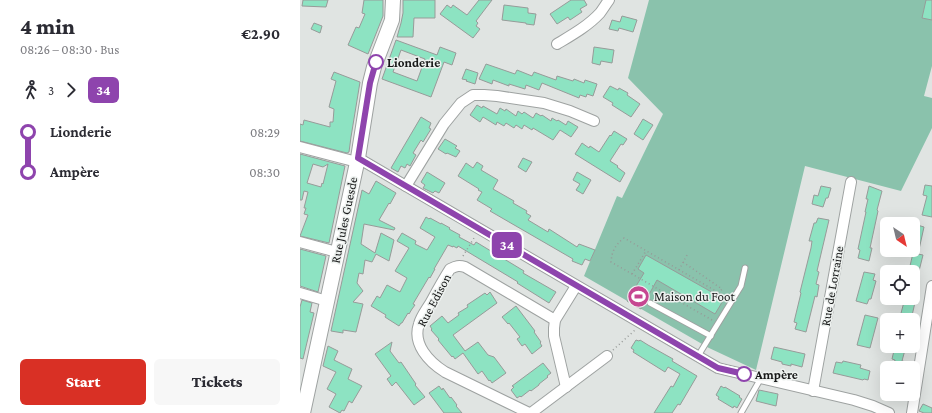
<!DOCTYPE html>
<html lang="en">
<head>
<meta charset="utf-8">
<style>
	body { margin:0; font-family:"Crimson Pro",serif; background:#f7f7f7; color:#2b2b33; height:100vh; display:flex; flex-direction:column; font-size:15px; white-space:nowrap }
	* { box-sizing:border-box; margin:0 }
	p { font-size:13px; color:#7c7c81 }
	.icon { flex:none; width:22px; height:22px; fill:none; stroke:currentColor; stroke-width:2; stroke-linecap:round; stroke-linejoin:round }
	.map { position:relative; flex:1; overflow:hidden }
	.drawer { display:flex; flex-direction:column; background:#fff; width:300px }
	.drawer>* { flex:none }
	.badge { padding:0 8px; border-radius:6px; font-size:14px; line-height:26px }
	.needle { width:26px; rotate:145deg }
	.tools { position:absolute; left:580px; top:217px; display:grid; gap:8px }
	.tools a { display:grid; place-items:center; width:40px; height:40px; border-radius:6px; background:#fff; box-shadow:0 4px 16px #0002; font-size:20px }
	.map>.badge { position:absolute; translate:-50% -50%; box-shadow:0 0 0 2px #fff }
	.legs { display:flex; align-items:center; gap:6px; height:44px; padding:0 20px; font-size:13px }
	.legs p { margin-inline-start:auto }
	.headline { display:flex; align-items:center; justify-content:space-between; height:68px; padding:0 20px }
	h1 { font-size:22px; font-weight:800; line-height:30px }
	.primary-button { display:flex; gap:8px; margin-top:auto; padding:8px 20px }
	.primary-button a { flex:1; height:46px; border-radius:6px; background:#d93025; color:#fff; font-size:16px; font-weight:800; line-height:46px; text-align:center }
	.primary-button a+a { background:#f7f7f7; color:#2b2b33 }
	ul { padding:0 20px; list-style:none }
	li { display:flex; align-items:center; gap:14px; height:40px; font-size:15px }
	li i { display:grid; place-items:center; width:6px; height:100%; margin:0 5px; background:currentColor }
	li i::after { content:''; width:10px; height:10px; margin:-5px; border:3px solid; border-radius:50%; background:#fff }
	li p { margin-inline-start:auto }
	li:first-child i { background:linear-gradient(#0000 50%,currentColor 0) }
	li:last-child i { background:linear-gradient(currentColor 50%,#0000 0) }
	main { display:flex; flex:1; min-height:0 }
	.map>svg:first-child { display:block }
</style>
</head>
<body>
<main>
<section class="drawer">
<div class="headline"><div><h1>4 min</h1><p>08:26 – 08:30 · Bus</p></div><b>€2.90</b></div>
<div class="legs"><svg class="icon" aria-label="walk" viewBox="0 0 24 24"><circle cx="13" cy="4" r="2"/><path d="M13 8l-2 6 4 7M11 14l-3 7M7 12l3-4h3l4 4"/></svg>3<svg class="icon" aria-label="forward" viewBox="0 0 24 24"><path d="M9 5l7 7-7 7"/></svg><b class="badge" style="background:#8e44ad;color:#fff">34</b></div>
<ul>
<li><i style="color:#8e44ad"></i><b>Lionderie</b><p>08:29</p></li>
<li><i style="color:#8e44ad"></i><b>Ampère</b><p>08:30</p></li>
</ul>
<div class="primary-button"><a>Start</a><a>Tickets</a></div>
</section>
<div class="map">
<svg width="632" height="413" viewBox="0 0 632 413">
	<rect width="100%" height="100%" fill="#e0e4e2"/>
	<!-- green -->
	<path fill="#8ac2ac" d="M349,0H632V66L624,96L632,98V128L601,191L505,166L456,370L409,348L284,276L317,196L322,198L363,114L328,78Z"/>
	<!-- building -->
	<g fill="#8de3c2" stroke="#979b99" fill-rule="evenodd">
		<path d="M3,0H28L26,7L2,6Z"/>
		<path d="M64,0H83V16L68,54L48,45L56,27L59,28L65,14L62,13Z"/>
		<path d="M103,0H135V18H114L113,37H97L101,23L103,13Z"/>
		<path d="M179,0H192L176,21L178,23L176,26L180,29L173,38L140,14L147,5L151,8L153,5L167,15Z"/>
		<path d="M271,0H284L287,5L280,9L282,12L270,20L268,17L257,24L250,14Z"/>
		<path d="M626,0H632V20L622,18Z"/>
		<path d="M204,5L228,8V13L236,14L234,25L226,24V23L202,20Z"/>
		<path d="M322,16L337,20L333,32L319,28L318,31L309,29L312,20L320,22Z"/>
		<path d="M14,23L22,26L20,33L11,29Z"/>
		<path d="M96,40L137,55L140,47L156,53L152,65L144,62L131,97L82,79ZM101,50L125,59L117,81L93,72Z"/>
		<path d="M294,47L314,50L312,63L301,61L300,65L292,63Z"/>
		<path d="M186,64L215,74L217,70L232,76L234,72L256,80L257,76L273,81L274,79L284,83L285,80L297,84L293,96L287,94L286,97L280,95L279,98L242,83L239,90L226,85L225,89L209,84V86L193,80L192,84L179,79Z"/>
		<path d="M166,69L178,73L175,84L166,81L167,80L162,79Z"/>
		<path d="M34,72L60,82L51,137L49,152L47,153L0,141V124L3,125L4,120L30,127V122H33L34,109L29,107L36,81L31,79Z"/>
		<path d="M310,86L318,90L319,88L328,93L327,95L340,104L331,117L312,105L313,103L303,97Z"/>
		<path d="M177,105L182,108L183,106L197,114L200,108L205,111L206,109L216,116L218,111L222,114L224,112L233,118L236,113L241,116L242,115L251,121L252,118L257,121L258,120L266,125L268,121L278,127L271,137L260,130L253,140L233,128L232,130L224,125L222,129L216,125L214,128L206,123L204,126L197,122L196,125L183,117L180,122L170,115Z"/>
		<path d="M121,117L131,123L129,128L131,129L123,142L121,140L113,153L116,155L110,166L107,164L105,168L101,166L98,172L91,168Z"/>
		<path d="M343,119L353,125L343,140L334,134Z"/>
		<path d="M314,131L327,139L323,145L321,144L310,161L318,166L317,167L325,173L320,182L275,154L282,143L289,148L290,146L299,152L310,135L311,136Z"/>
		<path d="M145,139L157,146L155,148L160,151L156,157L147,153L146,154L138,149Z"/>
		<path d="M0,154L45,166L29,243L0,236L8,215L4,214L6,208H4L8,192L4,191L2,200H0ZM13,164L23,167L28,164L23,184L22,183L21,187L7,183Z"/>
		<path d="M223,158L232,162L226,172L218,167Z"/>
		<path d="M177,162L183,166L181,170L198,180L193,189L214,201L213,203L227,211L226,213L231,216L228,220L248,232L249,229L277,247L279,244L295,250L290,261L285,259L282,265L272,261L273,259L190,211L192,209L177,200L182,192L178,190L179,189L158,176L166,163L173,168Z"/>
		<path d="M127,172L145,183L139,193L135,191L133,193L123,188L125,185L121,182Z"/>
		<path d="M277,172L291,180L283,194L276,190L280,184L273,180Z"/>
		<path d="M76,181L96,193L90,204L89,203L79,220L95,228L94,230L64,224L61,244L75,253L81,233L94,240L89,261L76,254L72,262L65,260L63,274L59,273L57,283L63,291L53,302L63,304L56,332L43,330V333L31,331L62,190L69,194Z"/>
		<path d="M625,185L632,186V217L622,215L627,196L623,195Z"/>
		<path d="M521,186L531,188L528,198H526L523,207L512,204L514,195L518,196Z"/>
		<path d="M569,186L582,191L577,210L578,211L570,248H572L569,261L558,258L560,250L558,249L566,212H565L568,199H566Z"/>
		<path d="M126,217L129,219L130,218L141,224V223L150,228L149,229L160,235L159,237L174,245L176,242L224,271L223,273L256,292L249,303L217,283L218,282L158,246L157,248L153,246V247L148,245L134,269H135L130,278L129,277L113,304L115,305L112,309L109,314L108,313L102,323H101L99,326L88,319L85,317L86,315L71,306L77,296L80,298L87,285L100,292L107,278L95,271L109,248L97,241L102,233L116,241L115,244L127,250L135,237L120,228Z"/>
		<path d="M518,218L529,220L517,271L519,272L516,284L519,285L517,297L515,296L506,332L495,329L497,323L494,322L501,293L500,292L511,248L512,241H509L514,223H516Z"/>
		<path d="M614,224L624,227L618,254L623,255L616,283H613V267L610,266L613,253V228Z"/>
		<path d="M0,249L26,256L18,292L0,286Z"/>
		<path d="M346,255L424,299L415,314L357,280L341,309L327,301L344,273L338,269Z"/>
		<path d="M564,272L575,274L573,280L576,281L571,299H569L567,304L556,301Z"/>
		<path d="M190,292L197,303L153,335L165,351L178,342L188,355L194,357L206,373L192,383L190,380L189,381L182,371L178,374L163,353L155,359L153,356L152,357L138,340L139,339L131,330L132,329L130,326L142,316L148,323L159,315L158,313L168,307L167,305L185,293L187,295Z"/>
		<path d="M605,298H616L611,320H601L602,318L600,317Z"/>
		<path d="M2,300L12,303L10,312L14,313L3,359L0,358V307Z"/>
		<path d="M216,306L235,331L234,332L241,342L240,343L242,346L232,354L225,344L222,346L217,339L220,337L209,323L208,324L202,317Z"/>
		<path d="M565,315L578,318L570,348L557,345Z"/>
		<path d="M336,340L339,341L340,340L348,345L373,359L372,361L397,376L380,405L378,404L372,413H354L371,386L373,387L380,374L368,367L365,372L333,352L334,350L331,348Z"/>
		<path d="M92,342L90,351L99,363L101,362L116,384L115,385L125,397L114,405L96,382L92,386L87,379L91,376L75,354Z"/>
		<path d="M28,346L38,351L34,360L52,369L48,379L62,386L52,403L49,401L44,411L42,410L40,413L29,407L36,394L27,389L36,372L23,366Z"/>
		<path d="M595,346H606L602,361L613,364V368H593L595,360L592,359Z"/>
		<path d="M474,347L505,354L502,367L491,364V366L482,364V362L471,359Z"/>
		<path d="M543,361L561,365L560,368L570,371L568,380L564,379L563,380L533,373L536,362L542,363Z"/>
		<path d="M243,363L251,373L247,376L248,377L239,384V385L231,391L230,390L221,397L220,396L217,398L211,390L214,387L212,386Z"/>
		<path d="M139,386L142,390L143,388L150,398L151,397L157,405L156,406L162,413H144L129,393Z"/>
		<path d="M421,386L424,388L425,387L440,396L439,397L442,399L437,408L434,406L433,408L418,399L419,397L416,395Z"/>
		<path d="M459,390L478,394L476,406L456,401Z"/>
		<path d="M623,404L632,408V413H624L619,411Z"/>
	</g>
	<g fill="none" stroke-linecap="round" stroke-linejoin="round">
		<defs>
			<g id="service">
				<path d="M350,303L411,336"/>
				<path d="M398,356L441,286L445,268"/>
				<path d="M441,413L461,378"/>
			</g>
			<g id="minor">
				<path d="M257,44C272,35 288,26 300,13C303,9 306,4 309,0"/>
				<path d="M0,147L57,162"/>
				<path d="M58,158L418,368L426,370L554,400L573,406L589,413"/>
				<path d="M106,186L144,124L161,103L173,95H184L197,96L244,103L270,111L294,121"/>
				<path d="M0,242L37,252"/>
				<path d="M0,293L27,301"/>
				<path d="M266,387L254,336V328L255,320L276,286"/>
				<path d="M513,391L551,182"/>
				<path d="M229,413L145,372C129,362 112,344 119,324C121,316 127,309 131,302C137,291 143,280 150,269C156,266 159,265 165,267L255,320"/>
				<path d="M231,413L307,356"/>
				<path d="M612,413L632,286"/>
			</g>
			<path id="secondary" d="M3,413L58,158L70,83L74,67L92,20L93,0"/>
		</defs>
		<!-- service casing -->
		<use href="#service" stroke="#9ea2a1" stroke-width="7"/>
		<!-- minor casing -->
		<use href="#minor" stroke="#9ea2a1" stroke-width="12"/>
		<!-- secondary casing -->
		<use href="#secondary" stroke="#9ea2a1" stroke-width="16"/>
		<!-- path -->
		<g stroke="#969997" stroke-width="1.5" stroke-dasharray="1 3" stroke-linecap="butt">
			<path d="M163,256L174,238"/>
			<path d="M383,262L422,289L419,293"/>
			<path d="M379,270L387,255"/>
			<path d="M332,274L346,251"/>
			<path d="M412,320L311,262C312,251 315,245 324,238L426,297"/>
			<path d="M313,350L335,330"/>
		</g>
		<!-- service -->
		<use href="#service" stroke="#fff" stroke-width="5"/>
		<!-- minor -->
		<use href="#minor" stroke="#fff" stroke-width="10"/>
		<!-- secondary -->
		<use href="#secondary" stroke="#fff" stroke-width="14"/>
	</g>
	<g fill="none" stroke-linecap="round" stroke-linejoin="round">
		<defs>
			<path id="line-1" d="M76,62L70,83L58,158L418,368L444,374"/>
		</defs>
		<!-- line-1 casing -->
		<use href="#line-1" stroke="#fff" stroke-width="9"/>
		<!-- line-1 -->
		<use href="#line-1" stroke="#8e44ad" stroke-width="6"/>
	</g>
	<!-- icons -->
	<defs>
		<symbol id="stadium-disc" viewBox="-11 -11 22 22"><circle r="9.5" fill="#c64691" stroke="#edf1ef"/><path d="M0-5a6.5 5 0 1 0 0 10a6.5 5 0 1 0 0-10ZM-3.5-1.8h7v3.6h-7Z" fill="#fff"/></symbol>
	</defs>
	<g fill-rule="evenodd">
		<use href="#stadium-disc" x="326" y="284" width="25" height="25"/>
	</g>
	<!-- markers -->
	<g fill="#fff" stroke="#8e44ad" stroke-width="2">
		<circle cx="76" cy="62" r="7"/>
		<circle cx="444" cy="374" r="7"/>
	</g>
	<g text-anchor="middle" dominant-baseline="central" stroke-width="3" stroke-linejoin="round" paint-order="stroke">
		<!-- stop labels -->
		<g font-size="13" font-weight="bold" fill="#181919" stroke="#edf1ef" text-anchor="start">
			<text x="87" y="62">Lionderie</text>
			<text x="455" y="374">Ampère</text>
		</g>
		<!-- street labels -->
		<g font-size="13" fill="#181919" stroke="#edf1ef">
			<text transform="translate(44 220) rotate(-78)">Rue Jules Guesde</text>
			<text transform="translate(532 286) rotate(-80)">Rue de Lorraine</text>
			<text transform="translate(134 300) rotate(-62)">Rue Edison</text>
		</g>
		<!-- poi labels -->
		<g font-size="13" fill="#181919" stroke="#edf1ef" text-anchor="start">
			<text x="354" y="296">Maison du Foot</text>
		</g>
	</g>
</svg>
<div class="tools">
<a><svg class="needle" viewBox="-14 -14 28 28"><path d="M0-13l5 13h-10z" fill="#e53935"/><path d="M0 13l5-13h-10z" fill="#7c7c81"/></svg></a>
<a><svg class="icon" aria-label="locate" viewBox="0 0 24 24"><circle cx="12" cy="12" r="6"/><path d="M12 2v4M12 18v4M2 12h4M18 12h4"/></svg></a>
<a>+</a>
<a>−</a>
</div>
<b class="badge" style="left:207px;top:245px;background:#8e44ad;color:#fff">34</b>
</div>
</main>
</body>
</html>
